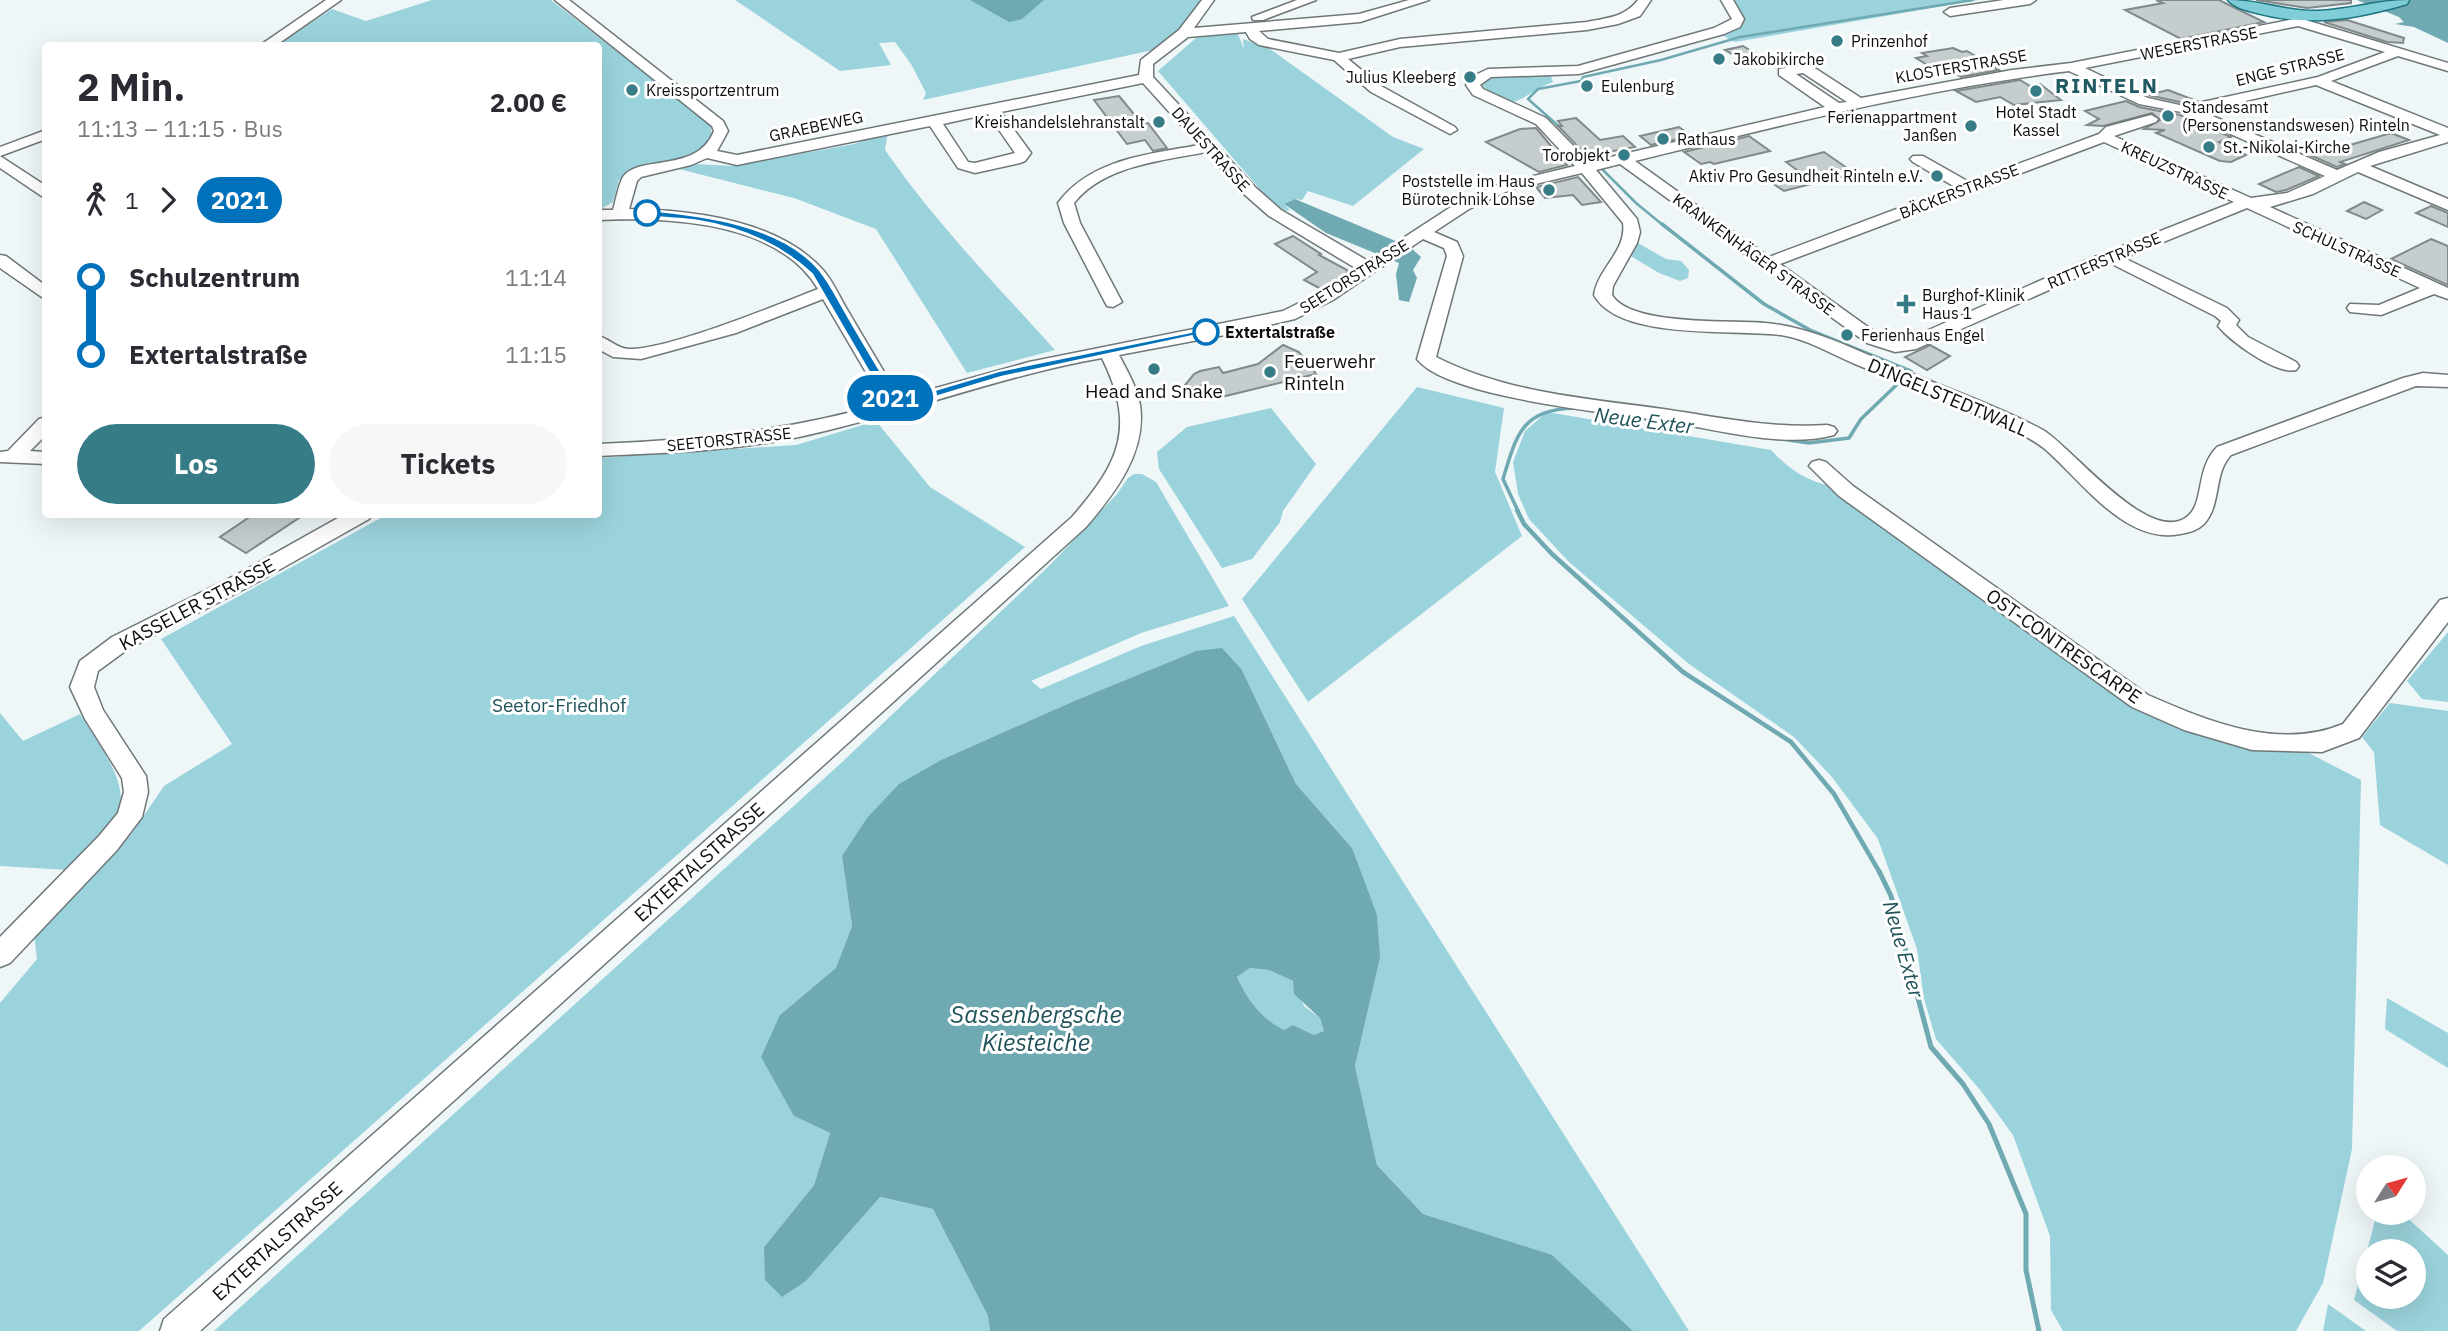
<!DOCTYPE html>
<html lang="de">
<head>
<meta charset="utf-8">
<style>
	body { margin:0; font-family:"IBM Plex Sans",sans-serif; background:#f7f7f7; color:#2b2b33; height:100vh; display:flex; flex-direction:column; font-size:26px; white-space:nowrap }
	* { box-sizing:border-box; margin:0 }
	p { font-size:23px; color:#7c7c81 }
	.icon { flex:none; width:38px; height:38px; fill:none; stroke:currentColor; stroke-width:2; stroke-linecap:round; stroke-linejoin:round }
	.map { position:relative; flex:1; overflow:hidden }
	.details { position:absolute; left:42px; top:42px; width:560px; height:476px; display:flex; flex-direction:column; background:#fff; border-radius:7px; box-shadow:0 7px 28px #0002 }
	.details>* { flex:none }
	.badge { padding:0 14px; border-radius:23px; font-size:24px; line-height:46px }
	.needle { width:46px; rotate:53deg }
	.fabs { position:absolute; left:2356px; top:1155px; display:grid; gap:14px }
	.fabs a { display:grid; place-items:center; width:70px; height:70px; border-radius:50%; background:#fff; box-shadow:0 7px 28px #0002; font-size:35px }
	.map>.badge { position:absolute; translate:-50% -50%; box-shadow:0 0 0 4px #fff }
	.legs { display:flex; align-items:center; gap:10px; height:77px; padding:0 35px; font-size:23px }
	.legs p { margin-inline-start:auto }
	.overview { display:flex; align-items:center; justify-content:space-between; height:119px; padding:0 35px }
	h1 { font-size:38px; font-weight:800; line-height:52px }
	.button { display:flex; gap:14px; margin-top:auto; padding:14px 35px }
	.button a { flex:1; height:80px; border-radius:42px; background:#357c86; color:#fff; font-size:28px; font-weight:800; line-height:80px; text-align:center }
	.button a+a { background:#f7f7f7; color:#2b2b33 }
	ul { padding:0 35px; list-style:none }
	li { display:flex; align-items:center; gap:24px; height:77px; font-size:26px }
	li i { display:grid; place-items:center; width:10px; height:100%; margin:0 9px; background:currentColor }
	li i::after { content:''; width:18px; height:18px; margin:-9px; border:5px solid; border-radius:50%; background:#fff }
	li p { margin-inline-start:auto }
	li:first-child i { background:linear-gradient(#0000 50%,currentColor 0) }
	li:last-child i { background:linear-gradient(currentColor 50%,#0000 0) }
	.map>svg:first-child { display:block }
</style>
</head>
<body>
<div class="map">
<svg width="2448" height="1331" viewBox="0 0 2448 1331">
	<rect width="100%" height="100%" fill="#eef6f8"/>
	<!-- green -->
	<g fill="#9bd3dc" fill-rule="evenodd">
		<path d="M432,0H551L711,125C712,132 712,141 707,147C699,155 636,171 619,180L613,202L599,210L598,46H275L332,9L366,21Z"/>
		<path d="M735,0H1201L1178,31L1153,50L923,100L926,93L911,64L895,42L879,43L891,65L840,71Z"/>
		<path d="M1727,0H1978L1735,42L1715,31L1735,24Z"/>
		<path d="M1237,32L1244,49L1243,39L1270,49L1393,137L1424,149L1353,206L1308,191L1302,200L1295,199L1284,204L1290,210L1286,211L1270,201L1158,71L1196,38Z"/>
		<path d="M1550,74L1553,82C1521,94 1509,121 1480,82L1495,75Z"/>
		<path d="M888,132L885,150C935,222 996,285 1055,350L967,373L876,229L794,198L675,168L694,164L733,166L854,144Z"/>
		<path d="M1636,242L1666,259L1681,261L1689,270L1688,278L1680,281L1659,273L1629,255Z"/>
		<path d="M1417,387L1504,408L1495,472L1522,536L1308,702L1242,599Z"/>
		<path d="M1271,408L1316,464L1283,511L1280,522L1252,559L1222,568L1159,469L1157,452L1187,427Z"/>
		<path d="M1547,412L1771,450C1789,469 1804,480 1830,486L2126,698L2301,749L2361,780L2352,1149L2323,1283L2296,1331H2063L2051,1310L2050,1236L2013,1135L1981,1091L1936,1039L1924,999L1917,949L1878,839L1832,777L1794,737L1689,664L1569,562L1529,519L1518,494L1513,462L1525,431Z"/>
		<path d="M876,421L930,487L1025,547L139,1331H0V1003L37,959L34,935L130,836L164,786L232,744L161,639L386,515L598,514L599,458L796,445Z"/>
		<path d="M1134,474H1142L1156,482L1229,606L1141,633L1031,681L1041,689L1141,646L1234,616L1689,1331H1633L1552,1256L1423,1214L1377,1165L1355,1066L1380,958L1352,848L1296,784L1242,670L1196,651L1074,701L943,759L842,856L852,926L836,969L780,1015L794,1116L830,1133L814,1185L764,1247L806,1281L879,1197L933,1209L988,1316L990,1331H214L840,764L1051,564L1117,494L1128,478Z"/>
		<path d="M2448,632V702L2422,699L2407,681Z"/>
		<path d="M2390,703L2448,711V865L2380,825L2374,752L2362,737Z"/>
		<path d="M0,713L23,741L80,714C98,745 140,792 111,828C99,843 82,857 68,870L0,866Z"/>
		<path d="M1250,968L1269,970L1293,981L1304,1006L1320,1018L1325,1031L1314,1035L1293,1025L1284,1031C1261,1019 1248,1000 1237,977Z"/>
		<path d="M2387,998L2448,1033V1068L2385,1029Z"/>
		<path d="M2377,1213H2402L2448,1255V1331H2397L2354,1300ZM2413,1251V1297H2368V1251Z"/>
		<path d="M2328,1304L2366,1331H2323Z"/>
	</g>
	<!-- water -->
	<g fill="#6fa9b2" fill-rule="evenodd">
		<path d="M970,0H1044L1022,19L1009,22Z"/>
		<path d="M2357,0H2448V43L2414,27L2395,24L2404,22L2399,17Z"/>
		<path d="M1295,199L1410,247L1421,257L1413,270L1417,278L1409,302L1399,300L1396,274L1399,263L1326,233L1284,204Z"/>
		<path d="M1222,648L1242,670L1296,784L1352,848L1377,915L1380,958L1355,1066L1377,1165L1423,1214L1552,1255L1633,1331H990L988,1316L933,1209L880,1197L806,1281L782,1297L765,1280L764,1247L814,1185L830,1133L794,1116L761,1057L780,1015L836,968L852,926L842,856L867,818L899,784L943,759L1074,701L1196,651ZM1250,968L1269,970L1293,981L1294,994L1320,1018L1324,1031L1314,1035L1293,1025L1284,1030C1261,1019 1248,1000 1237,977Z"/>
	</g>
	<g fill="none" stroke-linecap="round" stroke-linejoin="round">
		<!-- stream-far3 -->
		<g stroke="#6fa9b2" stroke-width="2.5">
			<path d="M1562,129L1528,99L1538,89L1581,81L1583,77L1661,60L1740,37L1973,0"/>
			<path d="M1586,153L1636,203L1664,226"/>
		</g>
		<!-- stream-far2 -->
		<g stroke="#6fa9b2" stroke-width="3.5">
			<path d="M1598,412L1809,443L1849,438L1861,419L1911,371L1810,330L1764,304L1662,224"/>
			<path d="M1518,511L1503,479C1517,433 1522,410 1575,408"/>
		</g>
		<!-- stream-far1 -->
		<path stroke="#6fa9b2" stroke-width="4.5" d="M1517,510L1524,524L1552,554L1683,672L1791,742L1834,794L1880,873"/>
		<!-- stream -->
		<path stroke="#6fa9b2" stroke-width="5" d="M1879,871L1891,896L1931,1047L1963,1084L1989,1124L2026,1214V1270L2039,1331"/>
	</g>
	<!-- building -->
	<g fill="#c5cdce" stroke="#81898a" stroke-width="2">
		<path d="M2156,0H2219L2264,22L2181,39L2125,10L2163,3Z"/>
		<path d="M2256,0H2351V3L2307,8Z"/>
		<path d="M2347,20L2404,38L2403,43L2387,42L2324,22Z"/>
		<path d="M1743,46L1768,61L1750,65L1725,50Z"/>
		<path d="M1953,48L1962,52L1967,51L1999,70L1961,77L1945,67L1934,69L1916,58L1927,56L1922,53Z"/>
		<path d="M2020,80L2030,86L2040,84L2061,100L2014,105L2000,97L1976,102L1956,91Z"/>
		<path d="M2168,90L2197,101L2184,103L2148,95Z"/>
		<path d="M1119,96L1142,124L1148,123L1167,148L1153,151L1145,140L1127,144L1094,100Z"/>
		<path d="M2126,101L2139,107L2180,115L2231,137L2219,142L2246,155L2231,162L2220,161L2156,133L2165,130L2144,129L2160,120L2152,113L2103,126L2087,125L2099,119L2085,111Z"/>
		<path d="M1576,118L1600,140L1623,136L1635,147L1587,156L1558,126H1562L1558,121Z"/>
		<path d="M1679,127L1691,136L1651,145L1640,136Z"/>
		<path d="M1536,128L1567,165L1539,172L1486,142L1520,129Z"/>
		<path d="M2391,133L2409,140L2340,162L2345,164L2337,167L2312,156Z"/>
		<path d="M1749,136L1770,151L1714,164L1710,162L1701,164L1684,152Z"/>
		<path d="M1824,152L1854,173L1784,191L1766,179L1797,170L1786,162Z"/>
		<path d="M2299,167L2319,176L2286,190L2276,192L2259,184Z"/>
		<path d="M1578,177L1601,202L1582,205L1573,195L1545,198L1536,187Z"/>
		<path d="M2364,202L2382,210L2366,219L2347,211Z"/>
		<path d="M2431,206L2448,213V227L2416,213Z"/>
		<path d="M1293,236L1321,254L1319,255L1349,271L1321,289L1304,280L1317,272L1275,244Z"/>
		<path d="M2431,239L2448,246V285L2391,259Z"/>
		<path d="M1283,345L1299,352L1316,374L1213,399L1203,385L1181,390L1194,374L1200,371L1219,367L1223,373L1258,364Z"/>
		<path d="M1930,345L1950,356L1927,370L1905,357Z"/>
		<path d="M254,514H305L246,553L220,537Z"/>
	</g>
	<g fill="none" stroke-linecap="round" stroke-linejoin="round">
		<defs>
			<g id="minor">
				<path d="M326,0H341L275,46H259Z"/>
				<path d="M555,0H569L723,121L728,131L717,151L737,155L1139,75L1141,60L1179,30L1202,0H1214L1194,28L1359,14L1409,0H1429L1360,22L1259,31L1268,39L1339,53L1400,39L1587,22C1607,18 1625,17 1638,0H1651L1640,16L1618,24L1587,30L1400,47L1348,59L1381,86L1455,127L1457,130L1450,134L1371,92L1334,60L1259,45L1250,39L1246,32L1188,37L1153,64V77L1256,188L1281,210L1368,261L1457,203L1500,184L1575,166L1536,124L1473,95L1466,85L1469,78L1488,69L1578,66L1714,28L1732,19L1721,0H1733L1744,19L1740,27L1724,34L1579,74L1491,77L1480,85L1483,89L1546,118L1589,162L1825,107L1779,75V69L1810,65L1861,98L2012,70L2071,63L2299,18L2448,63V71L2398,56L2331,81L2448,128V142L2370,166L2448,199V210L2358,172L2313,194L2270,207L2448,288V299L2434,294L2381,315L2350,312L2347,308L2350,304L2379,305L2420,288L2247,208L2124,258L2227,308L2239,320L2236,325L2248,337L2296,362L2299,366L2296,370C2276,375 2230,341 2218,326L2221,321L2215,316L2110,263L1916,349L1895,352L1867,343L1620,164L1596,170L1637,219L1640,232L1637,243L1613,286L1612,295C1630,326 1731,320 1765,323C1813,327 1857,351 1901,369C1948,389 1998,406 2043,430C2072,447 2152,550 2189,515C2204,501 2196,468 2217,447L2403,378L2423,373L2448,375V387L2416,386L2231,455C2213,474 2222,504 2204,524C2198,530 2188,533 2180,534C2125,545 2080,479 2045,449C2036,442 2027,437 2017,432C1963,409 1909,386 1855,364C1831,354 1807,339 1781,335C1734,329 1619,341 1594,295C1598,268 1627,251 1623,223L1582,173L1510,190L1469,209L1434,232L1457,242L1463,256L1436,357C1507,393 1585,398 1663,409C1718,417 1771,429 1827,425L1834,427L1837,431L1834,435C1783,449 1715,429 1664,421C1613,413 1447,398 1417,359L1447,256L1444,248L1423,239L1333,300L1295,319L1225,335L1119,355C1127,371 1137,387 1140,405C1147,452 1115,493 1086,527L200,1331H160L164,1319L1072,517C1120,462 1136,427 1102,358C999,376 902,415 799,437C733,451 666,453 598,456V444C696,440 790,431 884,403L823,299L736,333L641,359L613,357L598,349V336C607,338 614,345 623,348C652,357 784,302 818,289C778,221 667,217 598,220V210H613C616,200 618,186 623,177C639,154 697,174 714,131L712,126ZM2298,26L2385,52L2318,77L2184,106L2148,98L2085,68ZM2069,71L2139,104L2181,112L2325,176L2287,193L2251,198L2114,136L2156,122L2158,119L2151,115L2106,127L2099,134L1969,182L1923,156H1913L1910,159L1913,162L1955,187L1769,257L1635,161C1779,126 1922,89 2069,71ZM1803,73L1847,102L1839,103L1796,74ZM1143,83L1199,145C1150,154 1090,159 1058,203L1064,223L1107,306L1113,307L1122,302L1080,223L1074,203C1104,165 1162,161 1206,152L1244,194L1269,216L1357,269L1321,292L1283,311L1029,362L900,398C882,369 865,340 848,311C840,298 833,281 823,270C778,220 692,210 629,209L637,181L641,177L691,165L707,158L737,165L930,126L958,168L975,173L1020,163L1025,161L1031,153L1001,112ZM2316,85L2440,135L2379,152L2337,170L2201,111ZM988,114L1015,153L975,163L968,162L943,124ZM2104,142L2234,202L2082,262L1906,340L1896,341L1879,335L1780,264Z"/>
				<path d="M1297,0H1316L1263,20H1253L1252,17Z"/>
				<path d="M2004,0H2036L2030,4L1950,16L1944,12L1950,8Z"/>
				<path d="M46,130V139L0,156L46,186V199L0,168V147Z"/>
				<path d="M0,255L6,256L46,286V300L0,268Z"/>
				<path d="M46,417V435L30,451L46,452V464L0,462V452L8,451L39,419Z"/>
				<path d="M1819,460L1826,462L1853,486L2148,695C2207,721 2279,751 2343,724L2440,600L2448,598V622L2359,738L2322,752L2252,750L2184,730L2132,707L1839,496L1809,466L1812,462Z"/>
				<path d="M345,514H372L369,519L254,584L128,649L98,671L94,687L103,710L146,776L148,792L142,817L117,850L10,963L0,967V937L99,836L118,813L124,792L122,778L85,719L70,687L80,661L112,637L238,574Z"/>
			</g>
			<path id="major" d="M2228,0C2259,0 2287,12 2318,11C2349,10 2378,0 2409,0L2407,4C2356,19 2309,27 2257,13C2247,11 2234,7 2228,0Z"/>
		</defs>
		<!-- minor casing -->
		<use href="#minor" stroke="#6f7778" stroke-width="3"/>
		<!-- major casing -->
		<use href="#major" stroke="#1f757f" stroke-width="3"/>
		<!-- minor -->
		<use href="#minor" fill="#fff" fill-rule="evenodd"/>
		<!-- major -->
		<use href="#major" fill="#7fcdd7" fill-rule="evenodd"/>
	</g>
	<!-- line-1 -->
	<path fill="#0072bc" stroke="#fff" stroke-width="2" d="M647,210C702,215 784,225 821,272C831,284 838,300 846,313C863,343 881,372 898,401L999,371L1206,329L1211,332L1001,377L895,409L889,406L812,274C781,245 742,228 699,221C681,218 662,219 644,215V211Z"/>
	<!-- markers -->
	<g fill="#357c86" stroke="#fff" stroke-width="2.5">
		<circle cx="1837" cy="41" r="7"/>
		<circle cx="1719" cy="59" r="7"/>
		<circle cx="1470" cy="77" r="7"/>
		<circle cx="1587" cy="86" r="7"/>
		<circle cx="632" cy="90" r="7"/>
		<circle cx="2036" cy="91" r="7"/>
		<circle cx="2168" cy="116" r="7"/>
		<circle cx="1159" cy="122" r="7"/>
		<circle cx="1971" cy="126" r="7"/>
		<circle cx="1663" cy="139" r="7"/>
		<circle cx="2209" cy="147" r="7"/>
		<circle cx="1624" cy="155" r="7"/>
		<circle cx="1937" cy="176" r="7"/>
		<circle cx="1549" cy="190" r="7"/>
		<path d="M1902.5 293.5h7v7h7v7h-7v7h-7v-7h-7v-7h7z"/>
		<circle cx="1847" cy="335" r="7"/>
		<circle cx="1154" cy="369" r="7"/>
		<circle cx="1270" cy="372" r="7"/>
	</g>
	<g fill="#fff" stroke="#0072bc" stroke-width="3.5">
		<circle cx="647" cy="213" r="12"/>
		<circle cx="1206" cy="332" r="12"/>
	</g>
	<g text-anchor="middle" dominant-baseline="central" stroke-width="6" stroke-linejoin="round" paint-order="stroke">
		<!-- far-poi labels -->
		<g font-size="16" fill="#0c0e0f" stroke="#fff" text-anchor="start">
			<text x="1851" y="41">Prinzenhof</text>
			<text x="1733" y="59">Jakobikirche</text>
			<text x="1456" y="77" text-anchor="end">Julius Kleeberg</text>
			<text x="1601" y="86">Eulenburg</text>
			<text x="646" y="90">Kreissportzentrum</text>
			<text x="2182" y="107">Standesamt<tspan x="2182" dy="18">(Personenstandswesen) Rinteln</tspan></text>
			<text x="2036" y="112" text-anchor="middle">Hotel Stadt<tspan x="2036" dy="18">Kassel</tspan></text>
			<text x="1957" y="117" text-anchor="end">Ferienappartment<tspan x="1957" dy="18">Janßen</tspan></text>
			<text x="1145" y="122" text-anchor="end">Kreishandelslehranstalt</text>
			<text x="1677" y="139">Rathaus</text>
			<text x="2223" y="147">St.-Nikolai-Kirche</text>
			<text x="1610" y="155" text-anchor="end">Torobjekt</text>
			<text x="1923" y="176" text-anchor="end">Aktiv Pro Gesundheit Rinteln e.V.</text>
			<text x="1535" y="181" text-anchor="end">Poststelle im Haus<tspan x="1535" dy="18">Bürotechnik Lohse</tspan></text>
			<text x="1922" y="295">Burghof-Klinik<tspan x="1922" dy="18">Haus 1</tspan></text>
			<text x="1861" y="335">Ferienhaus Engel</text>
		</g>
		<!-- far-street labels -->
		<g font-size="16" fill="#0c0e0f" stroke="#fff">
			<text transform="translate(2199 43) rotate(-11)">WESERSTRASSE</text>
			<text transform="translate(1961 66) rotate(-10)">KLOSTERSTRASSE</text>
			<text transform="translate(2290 67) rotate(-14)">ENGE STRASSE</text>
			<text transform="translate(816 126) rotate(-12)">GRAEBEWEG</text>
			<text transform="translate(1211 149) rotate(48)">DAUESTRASSE</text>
			<text transform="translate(2175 170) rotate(25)">KREUZSTRASSE</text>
			<text transform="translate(1959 191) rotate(-21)">BÄCKERSTRASSE</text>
			<text transform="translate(2347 249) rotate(24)">SCHULSTRASSE</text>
			<text transform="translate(1754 254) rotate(36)">KRANKENHÄGER STRASSE</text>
			<text transform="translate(2104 260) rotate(-23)">RITTERSTRASSE</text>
			<text transform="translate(1354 276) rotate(-32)">SEETORSTRASSE</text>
			<text transform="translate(729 439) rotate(-6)">SEETORSTRASSE</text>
		</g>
		<!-- far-stop labels -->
		<g font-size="16" font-weight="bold" fill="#0c0e0f" stroke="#fff" text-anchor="start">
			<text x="1225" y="332">Extertalstraße</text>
		</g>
		<!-- poi labels -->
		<g font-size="19" fill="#0c0e0f" stroke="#fff" text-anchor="start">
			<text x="1284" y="361">Feuerwehr<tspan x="1284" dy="22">Rinteln</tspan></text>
			<text x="1154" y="391" text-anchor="middle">Head and Snake</text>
		</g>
		<!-- street labels -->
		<g font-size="19" fill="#0c0e0f" stroke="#fff">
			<text transform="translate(1948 397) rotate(23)">DINGELSTEDTWALL</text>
			<text transform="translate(197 604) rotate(-28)">KASSELER STRASSE</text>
			<text transform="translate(2064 646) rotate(35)">OST-CONTRESCARPE</text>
			<text transform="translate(699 862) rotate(-42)">EXTERTALSTRASSE</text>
			<text transform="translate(277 1241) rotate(-42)">EXTERTALSTRASSE</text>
		</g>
		<!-- park labels -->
		<g font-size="19" fill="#22555c" stroke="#fff">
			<text x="559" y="705">Seetor-Friedhof</text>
		</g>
		<!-- far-district labels -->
		<g font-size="21" font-weight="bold" letter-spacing="2" fill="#205961" stroke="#fff">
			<text x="2107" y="85">RINTELN</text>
		</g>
		<!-- water labels -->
		<g font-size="21" font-style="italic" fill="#20535a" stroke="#fff">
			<text transform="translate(1644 420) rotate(7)">Neue Exter</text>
			<text transform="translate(1904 949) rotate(74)">Neue Exter</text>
		</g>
		<!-- near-water labels -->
		<g font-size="24" font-style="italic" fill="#20535a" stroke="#fff">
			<text x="1036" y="1014">Sassenbergsche<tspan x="1036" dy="28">Kiesteiche</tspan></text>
		</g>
	</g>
</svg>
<div class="fabs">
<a><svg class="needle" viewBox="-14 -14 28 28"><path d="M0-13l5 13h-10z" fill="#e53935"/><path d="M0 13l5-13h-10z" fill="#7c7c81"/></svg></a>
<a><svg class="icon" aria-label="layers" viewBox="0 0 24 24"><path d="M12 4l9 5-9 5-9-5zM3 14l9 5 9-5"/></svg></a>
</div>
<b class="badge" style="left:890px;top:398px;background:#0072bc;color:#fff">2021</b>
<section class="details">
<div class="overview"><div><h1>2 Min.</h1><p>11:13 – 11:15 · Bus</p></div><b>2.00 €</b></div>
<div class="legs"><svg class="icon" aria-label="walk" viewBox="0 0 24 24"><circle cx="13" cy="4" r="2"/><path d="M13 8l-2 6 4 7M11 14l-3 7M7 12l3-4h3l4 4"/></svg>1<svg class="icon" aria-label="forward" viewBox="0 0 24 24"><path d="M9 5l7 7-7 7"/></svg><b class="badge" style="background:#0072bc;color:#fff">2021</b></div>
<ul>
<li><i style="color:#0072bc"></i><b>Schulzentrum</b><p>11:14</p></li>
<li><i style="color:#0072bc"></i><b>Extertalstraße</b><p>11:15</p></li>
</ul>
<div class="button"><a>Los</a><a>Tickets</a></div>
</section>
</div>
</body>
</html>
